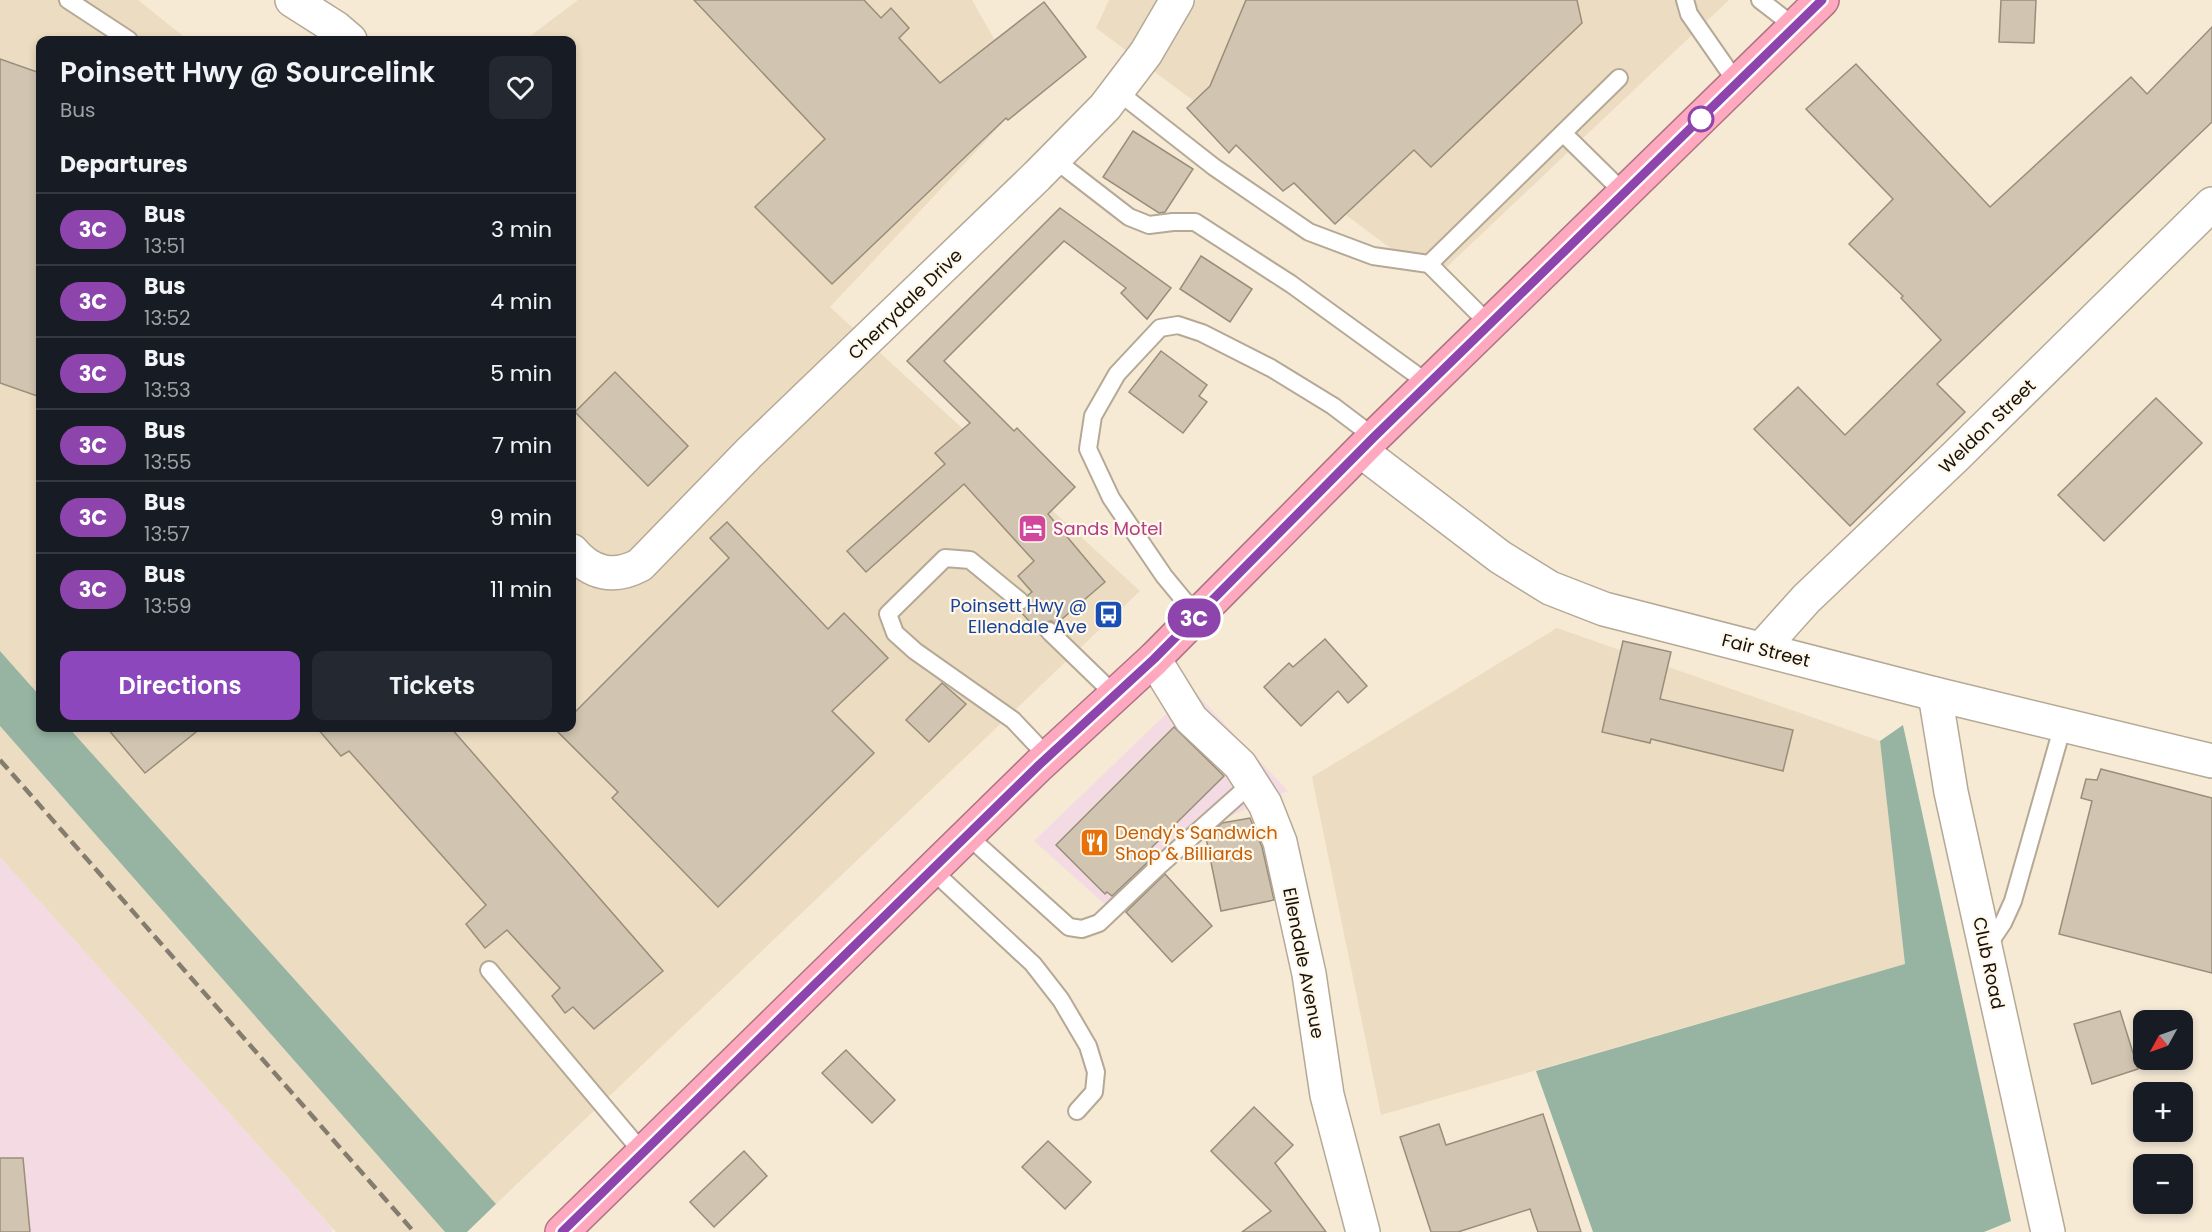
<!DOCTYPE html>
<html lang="en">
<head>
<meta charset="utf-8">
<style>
	body { margin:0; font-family:Poppins,sans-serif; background:#242831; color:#f1f3f6; height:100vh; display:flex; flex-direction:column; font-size:22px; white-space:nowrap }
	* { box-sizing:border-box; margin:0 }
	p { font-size:20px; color:#9ea1a6 }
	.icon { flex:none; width:33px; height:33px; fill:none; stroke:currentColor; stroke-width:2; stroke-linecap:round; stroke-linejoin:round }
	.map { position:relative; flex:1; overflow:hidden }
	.panel { position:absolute; left:36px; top:36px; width:540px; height:696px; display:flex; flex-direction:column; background:#171b24; border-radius:12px; box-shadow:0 3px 9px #0003 }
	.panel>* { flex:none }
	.badge { padding:0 12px; border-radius:20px; font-size:21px; line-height:39px }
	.needle { width:39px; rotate:230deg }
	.tools { position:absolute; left:2133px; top:1010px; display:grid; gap:12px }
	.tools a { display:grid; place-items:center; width:60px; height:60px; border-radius:12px; background:#171b24; box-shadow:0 3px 9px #0003; font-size:30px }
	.map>.badge { position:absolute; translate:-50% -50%; box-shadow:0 0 0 3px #fff }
	h2 { padding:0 24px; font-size:22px; line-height:54px }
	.round { display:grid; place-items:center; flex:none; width:63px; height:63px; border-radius:12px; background:#242831 }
	.summary { display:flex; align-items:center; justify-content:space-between; height:102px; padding:0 24px }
	h1 { font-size:28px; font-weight:600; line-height:45px }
	.primary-button { display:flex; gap:12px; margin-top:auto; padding:12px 24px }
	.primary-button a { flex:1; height:69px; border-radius:12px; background:#8b47bb; color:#fff; font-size:24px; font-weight:600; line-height:69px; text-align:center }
	.primary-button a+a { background:#242831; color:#f1f3f6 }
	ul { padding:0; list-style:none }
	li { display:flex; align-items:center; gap:18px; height:72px; padding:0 24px; border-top:2px solid #363941 }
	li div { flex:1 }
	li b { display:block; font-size:22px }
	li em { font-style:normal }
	li .badge { min-width:66px; font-weight:700; text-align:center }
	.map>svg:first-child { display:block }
</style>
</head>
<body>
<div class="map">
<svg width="2212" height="1232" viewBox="0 0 2212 1232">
	<rect width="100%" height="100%" fill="#f6ead5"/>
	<!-- commercial -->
	<g fill="#f3dae3">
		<path d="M1192,689L1288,791L1193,832L1109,908L1034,841Z"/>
		<path d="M0,857L332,1228V1232H0Z"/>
	</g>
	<!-- built -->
	<g fill="#ecdcc1">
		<path d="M0,0H138L188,40H40V696L0,651Z"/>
		<path d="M578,0H972L1027,97L830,307L1140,591L496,1204L69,728H572V40H525Z"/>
		<path d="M1109,0H1729L1433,280L1096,28Z"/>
		<path d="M1557,628L1880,741L1905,964L1381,1115L1312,777Z"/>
		<path d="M0,726L445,1232H336L0,857Z"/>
	</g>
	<!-- forest -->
	<g fill="#97b4a3">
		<path d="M0,651L40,696V728H69L496,1204L467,1232H445L0,726Z"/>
		<path d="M1903,725L2011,1221L1984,1232H1593L1536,1071L1905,964L1880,741Z"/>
	</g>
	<!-- building -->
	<g fill="#d1c5b1" stroke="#998e7b" stroke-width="1.5">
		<path d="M694,0H864L881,18L891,8L909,28L899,38L940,83L1044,2L1086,57L1008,120L1006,118L832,284L755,207L825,139Z"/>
		<path d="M1246,0H1577L1582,23L1431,167L1414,150L1335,224L1294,183L1283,191L1236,145L1229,153L1187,108L1210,86Z"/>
		<path d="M2001,0H2036L2034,43L1999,42Z"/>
		<path d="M2212,27V122L1937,384L1965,412L1850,526L1754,429L1798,387L1845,435L1941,340L1901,298L1903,296L1849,244L1893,199L1806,109L1856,64L1990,207L2131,77L2147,94Z"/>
		<path d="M0,59L40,73V397L0,383Z"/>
		<path d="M1133,131L1193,169L1165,212L1159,213L1103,177Z"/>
		<path d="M1060,208L1171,288L1147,319L1121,293L1126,288L1064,241L944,361L1014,431L1017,428L1075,487L1048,514L1105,582L1056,624L1051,621L1042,623L1039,632L1020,611L1028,607L1030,602L1028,595L1032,592L1018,576L1034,561L964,484L866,572L847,551L945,464L935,453L970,423L907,361Z"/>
		<path d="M1201,256L1252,289L1230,322L1180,289Z"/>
		<path d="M1161,351L1207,385L1199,396L1207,402L1183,433L1129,392Z"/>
		<path d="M615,372L688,446L648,486L575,412Z"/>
		<path d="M2156,398L2202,443L2104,541L2058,495Z"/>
		<path d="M727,522L828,629L844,613L888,658L832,711L874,753L718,907L612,798L618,792L556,730L559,728H572V715L729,558L710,538Z"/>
		<path d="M1325,639L1367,686L1348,703L1338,691L1301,726L1264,687L1289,663L1293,667Z"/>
		<path d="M1623,641L1671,652L1660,699L1793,730L1783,771L1651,739L1650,743L1602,732Z"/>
		<path d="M942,683L966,704L929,742L906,720Z"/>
		<path d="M1174,727L1224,776L1146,853L1151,859L1112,896L1107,892L1105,894L1056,845Z"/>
		<path d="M107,728H201L145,773Z"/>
		<path d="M317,728H451L663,971L594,1029L573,1007L565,1013L552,996L560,988L507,930L485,948L466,924L486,905L349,751L341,756Z"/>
		<path d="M2101,769L2212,798V973L2059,934L2092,801L2081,798L2086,779L2097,780Z"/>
		<path d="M1250,818L1262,847L1274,900L1221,911L1206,838L1222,823Z"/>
		<path d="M1165,874L1212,926L1172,962L1126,912Z"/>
		<path d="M2120,1011L2138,1069L2092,1084L2074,1024Z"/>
		<path d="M846,1050L895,1100L872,1123L822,1073Z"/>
		<path d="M1254,1107L1293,1145L1275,1163L1326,1232H1242L1271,1211L1211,1151Z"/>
		<path d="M1543,1114L1581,1232H1538L1530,1209L1458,1232H1431L1400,1137L1439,1124L1446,1145Z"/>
		<path d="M1048,1141L1091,1182L1065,1209L1022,1167Z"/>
		<path d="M744,1151L767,1176L714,1227L690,1202Z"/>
		<path d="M0,1158H23L30,1232H0Z"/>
	</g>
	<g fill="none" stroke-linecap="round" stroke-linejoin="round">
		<defs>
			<g id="lane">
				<path d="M68,0L129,40"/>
				<path d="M1685,0L1689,14L1737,83"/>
				<path d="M1760,0L1795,27"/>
				<path d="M1117,91L1214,167L1309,232L1373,256L1429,264L1619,78"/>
				<path d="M1563,133L1624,193"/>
				<path d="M1054,159L1129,217L1149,225L1173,222H1195L1291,284L1429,384"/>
				<path d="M1429,264L1490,325"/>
				<path d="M1020,601L970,560L945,558L888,614L895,633L915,651L1013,720L1048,757"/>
				<path d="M1197,616L1164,576L1111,498L1088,449L1093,416L1117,374L1160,328L1178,325L1202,333L1271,368L1333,406L1374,437"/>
				<path d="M1049,631L1115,695"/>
				<path d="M967,835L1069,927L1082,929L1099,923L1160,865L1252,783"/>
				<path d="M932,870L1033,964L1061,1000L1088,1046L1096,1072L1094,1092L1077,1111"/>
				<path d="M1986,948L2003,923L2013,901L2063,725"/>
				<path d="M489,970L643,1153"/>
			</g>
			<g id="street">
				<path d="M292,0L336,28L350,40"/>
				<path d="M1361,451L1500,557L1550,588L1604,609L1935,694L2212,761"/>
				<path d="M572,551C591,574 614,579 640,565L749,453L1037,176L1105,107L1146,53L1177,0"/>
				<path d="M1762,648L1806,599L1957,455L2212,204"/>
				<path d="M1154,659L1191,719L1240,765L1265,804L1280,842L1309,974L1327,1095L1363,1232"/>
				<path d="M1935,694L1951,792L2048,1232"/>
			</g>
			<path id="highway" d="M562,1232L1039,765L1154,659L1374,437L1822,0"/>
		</defs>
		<!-- lane casing -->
		<use href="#lane" stroke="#b5a996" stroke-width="20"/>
		<!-- street casing -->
		<use href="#street" stroke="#b5a996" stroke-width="36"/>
		<!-- highway casing -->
		<use href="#highway" stroke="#ad7481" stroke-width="36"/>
		<!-- lane -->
		<use href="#lane" stroke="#fff" stroke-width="16"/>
		<!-- street -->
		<use href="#street" stroke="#fff" stroke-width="33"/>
		<!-- highway -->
		<use href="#highway" stroke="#ffa9c0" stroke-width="33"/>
		<!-- rail -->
		<path stroke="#847d6f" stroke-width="4.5" stroke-dasharray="12 6" stroke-linecap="butt" d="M0,760L414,1232"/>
	</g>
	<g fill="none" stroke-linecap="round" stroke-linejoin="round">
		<defs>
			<path id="line" d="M562,1232L1039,765L1154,659L1374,437L1822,0"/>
		</defs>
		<!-- line casing -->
		<use href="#line" stroke="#fff" stroke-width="14"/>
		<!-- line -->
		<use href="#line" stroke="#8e44ad" stroke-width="9"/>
	</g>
	<!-- icons -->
	<defs>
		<symbol id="hotel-square" viewBox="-11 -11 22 22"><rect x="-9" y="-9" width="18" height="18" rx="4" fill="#d1479c" stroke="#fff8eb"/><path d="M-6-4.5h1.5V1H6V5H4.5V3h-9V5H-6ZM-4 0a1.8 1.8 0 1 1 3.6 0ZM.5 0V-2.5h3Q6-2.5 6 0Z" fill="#fff"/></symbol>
		<symbol id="bus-square" viewBox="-11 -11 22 22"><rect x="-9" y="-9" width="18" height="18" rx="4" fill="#1a4fb4" stroke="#fff8eb"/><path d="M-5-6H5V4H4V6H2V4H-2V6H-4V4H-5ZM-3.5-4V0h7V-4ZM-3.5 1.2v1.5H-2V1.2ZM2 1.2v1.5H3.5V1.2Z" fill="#fff"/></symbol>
		<symbol id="restaurant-square" viewBox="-11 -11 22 22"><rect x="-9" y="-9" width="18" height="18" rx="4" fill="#e8710a" stroke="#fff8eb"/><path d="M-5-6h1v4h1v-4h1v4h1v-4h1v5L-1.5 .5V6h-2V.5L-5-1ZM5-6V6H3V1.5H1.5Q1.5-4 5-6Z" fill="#fff"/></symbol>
	</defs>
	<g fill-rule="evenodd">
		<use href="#hotel-square" x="1016" y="512" width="33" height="33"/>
		<use href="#bus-square" x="1092" y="598" width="33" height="33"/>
		<use href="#restaurant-square" x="1078" y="826" width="33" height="33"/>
	</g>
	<!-- markers -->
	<circle fill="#fff" stroke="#8e44ad" stroke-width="3" cx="1701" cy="119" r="12"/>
	<g text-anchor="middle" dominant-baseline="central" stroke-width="4.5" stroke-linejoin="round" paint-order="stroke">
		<!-- street labels -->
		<g font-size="18" fill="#16120b" stroke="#fff8eb">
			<text transform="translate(905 304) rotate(-44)">Cherrydale Drive</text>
			<text transform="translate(1987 426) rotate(-44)">Weldon Street</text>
			<text transform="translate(1766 650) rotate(14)">Fair Street</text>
			<text transform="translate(1304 963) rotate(79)">Ellendale Avenue</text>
			<text transform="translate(1989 963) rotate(78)">Club Road</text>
		</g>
		<!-- hotel labels -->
		<g font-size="18" fill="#b23c85" stroke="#fff8eb" text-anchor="start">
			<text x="1053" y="528">Sands Motel</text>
		</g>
		<!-- transit labels -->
		<g font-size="18" fill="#164399" stroke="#fff8eb" text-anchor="end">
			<text x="1087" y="605">Poinsett Hwy @<tspan x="1087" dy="21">Ellendale Ave</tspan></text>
		</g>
		<!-- food labels -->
		<g font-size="18" fill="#c56008" stroke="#fff8eb" text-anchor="start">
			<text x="1115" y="832">Dendy's Sandwich<tspan x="1115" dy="21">Shop &amp; Billiards</tspan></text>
		</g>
	</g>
</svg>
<div class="tools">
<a><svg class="needle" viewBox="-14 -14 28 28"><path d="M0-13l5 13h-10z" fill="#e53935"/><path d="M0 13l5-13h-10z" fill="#9ea1a6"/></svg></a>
<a>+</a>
<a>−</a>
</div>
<b class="badge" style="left:1194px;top:618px;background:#8e44ad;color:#fff">3C</b>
<section class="panel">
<div class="summary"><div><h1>Poinsett Hwy @ Sourcelink</h1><p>Bus</p></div><a class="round"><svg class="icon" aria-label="heart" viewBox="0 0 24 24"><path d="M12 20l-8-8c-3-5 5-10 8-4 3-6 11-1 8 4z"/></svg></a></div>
<h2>Departures</h2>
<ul>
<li><span class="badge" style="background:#8e44ad;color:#fff">3C</span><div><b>Bus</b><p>13:51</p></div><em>3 min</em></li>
<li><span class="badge" style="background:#8e44ad;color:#fff">3C</span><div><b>Bus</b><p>13:52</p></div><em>4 min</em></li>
<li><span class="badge" style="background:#8e44ad;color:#fff">3C</span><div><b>Bus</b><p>13:53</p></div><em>5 min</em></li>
<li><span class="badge" style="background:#8e44ad;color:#fff">3C</span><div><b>Bus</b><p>13:55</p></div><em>7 min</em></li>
<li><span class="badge" style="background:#8e44ad;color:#fff">3C</span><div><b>Bus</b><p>13:57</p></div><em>9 min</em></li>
<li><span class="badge" style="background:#8e44ad;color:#fff">3C</span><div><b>Bus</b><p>13:59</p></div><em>11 min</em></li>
</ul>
<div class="primary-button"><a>Directions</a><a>Tickets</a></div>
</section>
</div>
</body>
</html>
